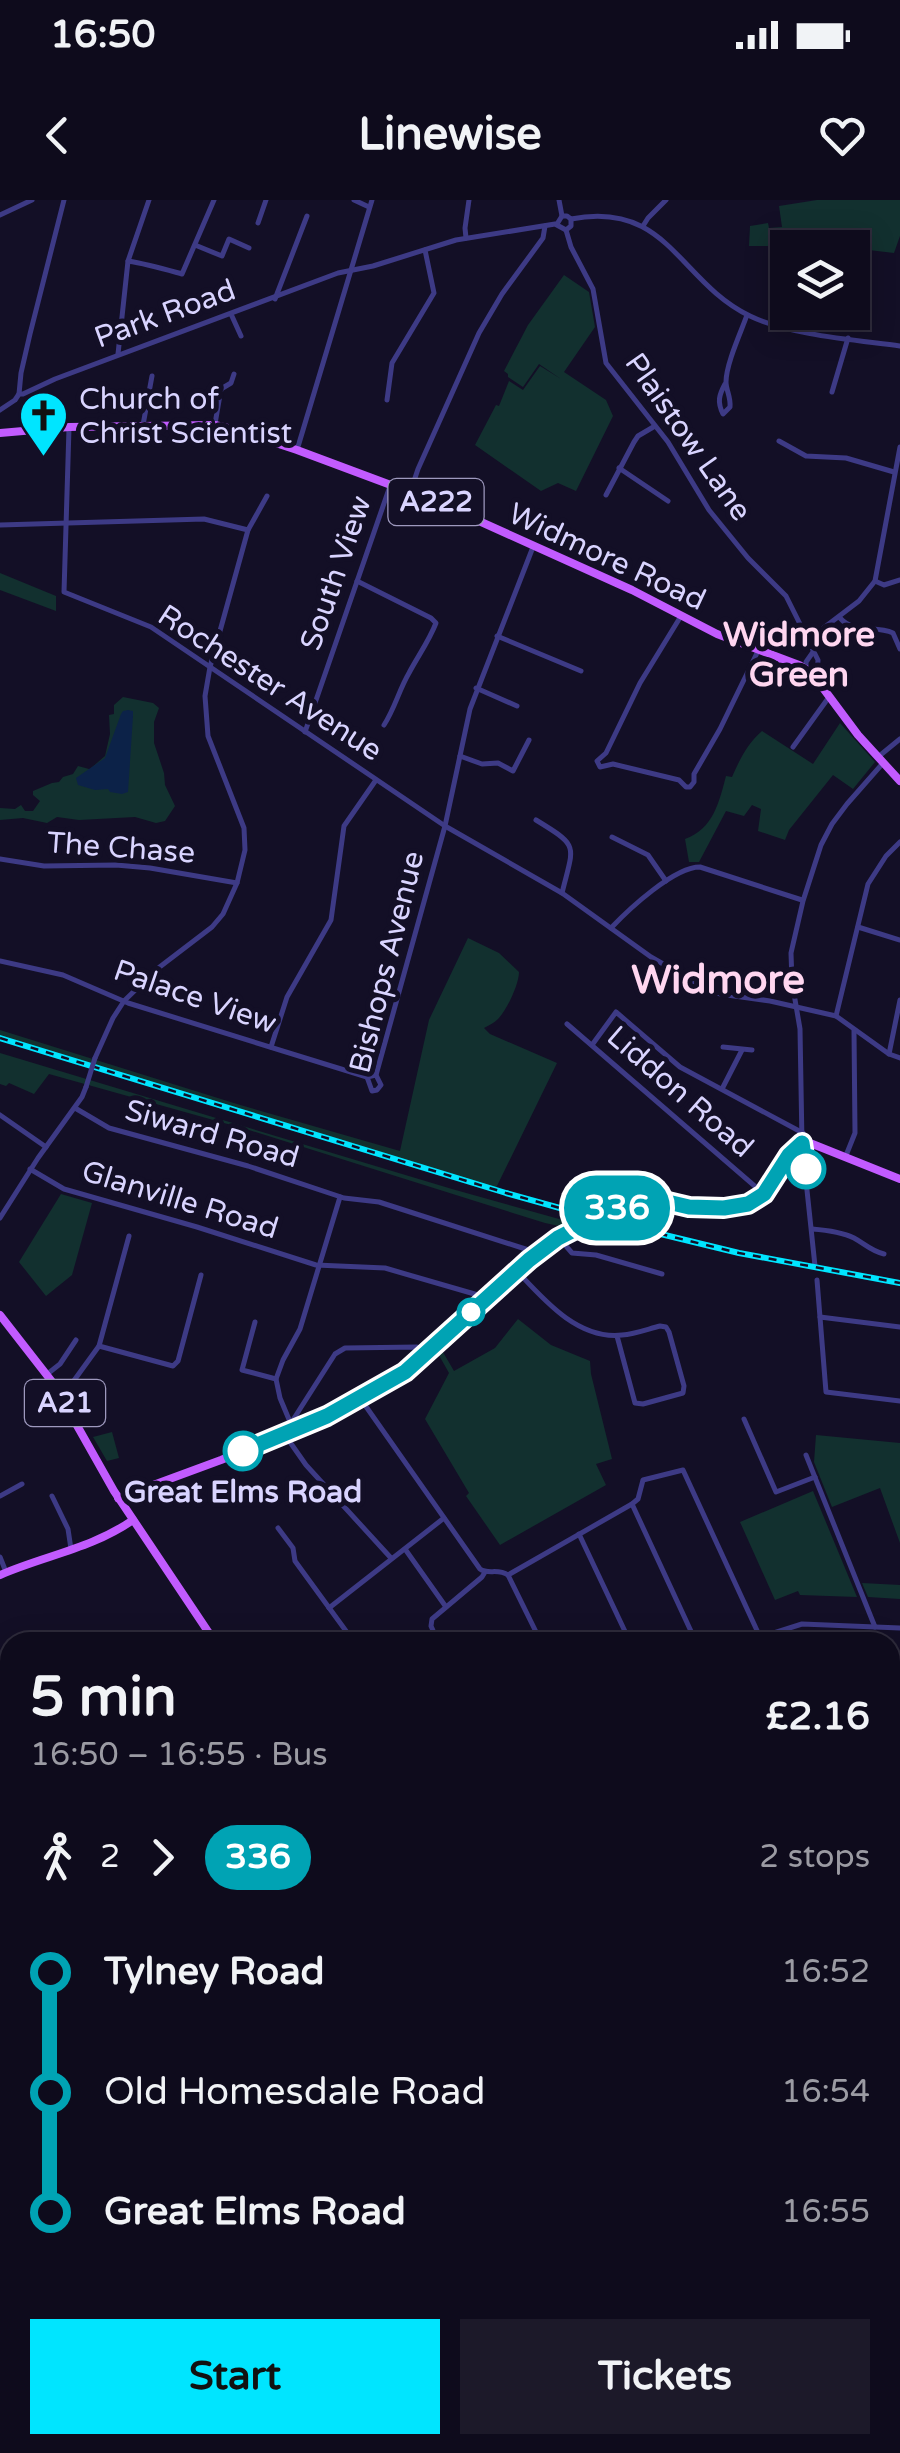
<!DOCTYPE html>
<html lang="en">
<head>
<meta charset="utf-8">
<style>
	body { margin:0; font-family:"Varela Round",sans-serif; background:#1c1929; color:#f1f3f6; height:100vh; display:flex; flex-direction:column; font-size:38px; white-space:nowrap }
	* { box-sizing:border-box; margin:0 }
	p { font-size:32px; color:#9b9ba3 }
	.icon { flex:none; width:55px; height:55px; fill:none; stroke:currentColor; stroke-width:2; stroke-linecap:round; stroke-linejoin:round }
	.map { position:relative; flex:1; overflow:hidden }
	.panel { position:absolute; left:0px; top:1432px; width:900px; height:822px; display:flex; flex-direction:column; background:#0e0b1c; border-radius:30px 30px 0 0; box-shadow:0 5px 25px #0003,0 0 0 2px #2e2b3b }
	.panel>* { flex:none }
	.badge { padding:0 20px; border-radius:32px; font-size:35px; line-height:65px }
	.controls { position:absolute; left:770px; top:30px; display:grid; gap:20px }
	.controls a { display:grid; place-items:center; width:100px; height:100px; border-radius:0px; background:#0e0b1c; box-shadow:0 5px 25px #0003,0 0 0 2px #2e2b3b; font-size:50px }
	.map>.badge { position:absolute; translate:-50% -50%; box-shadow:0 0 0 5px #fff }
	.legs { display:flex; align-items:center; gap:15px; height:110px; padding:0 30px; font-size:32px }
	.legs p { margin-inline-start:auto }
	.summary { display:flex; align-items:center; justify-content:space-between; height:170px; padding:0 30px }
	h1 { font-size:55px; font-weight:700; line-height:75px }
	.button { display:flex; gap:20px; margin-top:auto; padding:20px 30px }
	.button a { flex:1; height:115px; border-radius:0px; background:#00e5ff; color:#111; font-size:40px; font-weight:700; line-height:115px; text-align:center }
	.button a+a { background:#1c1929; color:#f1f3f6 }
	ul { padding:0 30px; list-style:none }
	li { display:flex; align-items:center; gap:35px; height:120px; font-size:38px }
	li i { display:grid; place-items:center; width:15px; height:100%; margin:0 12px; background:currentColor }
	li i::after { content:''; width:25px; height:25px; margin:-12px; border:8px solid; border-radius:50%; background:#0e0b1c }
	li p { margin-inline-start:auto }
	li:first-child i { background:linear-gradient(#0000 50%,currentColor 0) }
	li:last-child i { background:linear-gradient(currentColor 50%,#0000 0) }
	.status { display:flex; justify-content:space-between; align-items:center; height:70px; padding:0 50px; background:#0e0b1c; direction:ltr }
	.status svg { height:28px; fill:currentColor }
	header { display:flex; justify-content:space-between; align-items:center; height:130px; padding:0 30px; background:#0e0b1c; font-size:45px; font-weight:700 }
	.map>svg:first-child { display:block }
</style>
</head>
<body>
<div class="status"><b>16:50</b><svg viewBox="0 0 49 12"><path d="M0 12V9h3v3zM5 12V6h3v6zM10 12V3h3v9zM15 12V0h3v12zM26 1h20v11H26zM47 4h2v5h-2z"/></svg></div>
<header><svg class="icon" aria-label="back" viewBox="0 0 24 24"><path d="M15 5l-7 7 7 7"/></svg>Linewise<svg class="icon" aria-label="heart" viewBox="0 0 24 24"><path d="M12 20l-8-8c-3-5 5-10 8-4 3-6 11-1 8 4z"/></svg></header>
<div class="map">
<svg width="900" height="2253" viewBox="0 0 900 2253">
	<rect width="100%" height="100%" fill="#130f26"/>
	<!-- green -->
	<g fill="#12302f">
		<path d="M817,0H900V36L894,53L852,48L785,49L784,46H749L750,26L768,23L769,28L782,27L779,6Z"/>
		<path d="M564,75L589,92L595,127L564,172L606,200L613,216L576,291L558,283L541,291L475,245L496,205L499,206L509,181L523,190L540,166L561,179L539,164L523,187L508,177V174L504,171L528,125Z"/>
		<path d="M0,373L56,396V411L0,390Z"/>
		<path d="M123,497L153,503L159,508L154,522V543L164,573L165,585L175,606L165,621L156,623L135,617L79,620L57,617L47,623L23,618L0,620V608L15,609L21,605L25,611H33L40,601L33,595V591L52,583L59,582L63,577L73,574L78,566L89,569V577L83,581C95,589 96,582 107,585C116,587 116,592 125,590L130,513L126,514C114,535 121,567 91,571V568L105,556L110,534L109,515L114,514V505Z"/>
		<path d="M840,523L875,562L853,589L833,575L789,630L785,640L758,631L761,609L752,605L744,616L726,611L699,662H689L685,639C713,629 719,603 726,576L732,577C740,559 747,544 762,531L813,564Z"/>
		<path d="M468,738L499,753L519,772C519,784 507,810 498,819C494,823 489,825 484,828L490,834L557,863L496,988L0,836V830L237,904L400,951L429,820Z"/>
		<path d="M0,853L452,989L577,1024L559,1026L545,1023L249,930L49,874L34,894L9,883L6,886L0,884Z"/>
		<path d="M61,994L92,1003L72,1075L46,1096L19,1062Z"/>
		<path d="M518,1119L551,1145L590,1161L591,1174L612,1259L596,1264L606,1285L500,1345L466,1296L469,1293L425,1219L449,1173L436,1150L440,1147L454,1171L495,1148Z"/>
		<path d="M112,1232L119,1258L107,1261L93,1237Z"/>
		<path d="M816,1235L900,1243V1343L880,1288L832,1307L814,1262Z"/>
		<path d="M813,1291L857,1397L800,1395L798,1391L775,1400L740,1322Z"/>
		<path d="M862,1383L900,1385V1399L868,1397Z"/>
		<path d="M890,1468L900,1492V1597L890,1601Z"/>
		<path d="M10,1710V2245H183L175,2253H0V1787L5,1782L7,1774L0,1764V1714Z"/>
		<path d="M202,2245H283L284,2253H201Z"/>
		<path d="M311,2245H380L381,2253H312Z"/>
		<path d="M737,2245H838L837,2253H736Z"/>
	</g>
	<!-- water -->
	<path fill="#0c2248" d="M128,510L133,511V516L128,592L122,594L110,592L108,589L95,590L78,585L76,578L105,558L121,514L123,511Z"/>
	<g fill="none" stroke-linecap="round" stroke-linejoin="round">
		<!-- stream -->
		<g stroke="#0c2248" stroke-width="2.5">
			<path d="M0,1890L10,1932"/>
			<path d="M202,2253L209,2245"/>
		</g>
		<!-- minor -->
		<g stroke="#3d3a85" stroke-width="5">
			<path d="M354,0L369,7"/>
			<path d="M0,15L32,0"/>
			<path d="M562,16H567L571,19C668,0 679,82 750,116C789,135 856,140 900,146"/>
			<path d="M258,23L266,0"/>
			<path d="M557,24L562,16L559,0"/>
			<path d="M643,26L648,18L666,0"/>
			<path d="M566,30L571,47L593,89L606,163L668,242L709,310L748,358L786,396L818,460L817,476"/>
			<path d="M466,38L465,28L469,0"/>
			<path d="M195,45L222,56L229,39L249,48"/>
			<path d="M128,61C147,64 164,69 182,74L214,0"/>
			<path d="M275,99L307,16"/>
			<path d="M231,114L241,136"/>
			<path d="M118,154L128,61L149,0"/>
			<path d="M725,184C719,195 717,202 723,214L730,207C731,197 726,190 726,182C726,164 741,132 747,115"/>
			<path d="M832,192L848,138"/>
			<path d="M19,194L21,173L30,134L64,0"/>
			<path d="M387,200L392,163L434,93L425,50"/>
			<path d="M0,210L15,200L19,194H23L55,179L338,73L373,66L456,40L555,24L566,30L571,26V19"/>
			<path d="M215,224L221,189L231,183L234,174"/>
			<path d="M143,225L152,176"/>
			<path d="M69,228L64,392L151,427L445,626L562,693L651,757L698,784L720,794L770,801L836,816L889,854L900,858"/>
			<path d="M779,241L806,256L846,258L894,272"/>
			<path d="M297,250L372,0"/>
			<path d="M619,268L668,301"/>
			<path d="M410,293L418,269L479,133L502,94L543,38L545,26"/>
			<path d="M606,295L634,242L638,236L655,226"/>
			<path d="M0,325L204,319L248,330"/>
			<path d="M357,381L431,418L436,423C429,441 418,456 409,473C399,490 395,508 384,525"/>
			<path d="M875,381L884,385L900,380"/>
			<path d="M681,416L640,483L606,553L597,561L600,567L613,564L679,580L686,587H690L694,582V574L720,529L758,451"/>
			<path d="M840,418C854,434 875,425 893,433L900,449"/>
			<path d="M497,436L581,471"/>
			<path d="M809,439L859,401L875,381L900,247"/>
			<path d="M806,468V462L813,452"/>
			<path d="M476,488L517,506"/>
			<path d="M305,532L390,286"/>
			<path d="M793,547L829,497"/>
			<path d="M460,556L482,564L498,563L513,571L529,540"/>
			<path d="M878,557L900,539"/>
			<path d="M536,620C580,647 574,644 562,693"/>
			<path d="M612,637L648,655L666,681"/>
			<path d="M0,659L44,666L116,665L150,668L237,683"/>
			<path d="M858,727L900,740"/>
			<path d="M611,728C629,709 674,667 700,667L802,700"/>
			<path d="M0,761L63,775L128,803L367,877L376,875"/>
			<path d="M836,816L868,684L886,656L900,642"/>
			<path d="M567,824L764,994"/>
			<path d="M592,845L616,812L680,867L803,933"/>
			<path d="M271,847L287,797L331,720L344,626L376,580"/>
			<path d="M723,847L752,850"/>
			<path d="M889,854L900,800"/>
			<path d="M95,858L113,818L124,801L157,769L212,727L223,714L237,683L245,650L244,628L208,536L205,496L210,467L248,330L267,296"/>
			<path d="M367,877L372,891L377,890L381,885L376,875L445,626L470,509L533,347"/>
			<path d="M722,889L742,850"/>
			<path d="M75,908L109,928L248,966L344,998L379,1002L538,1053"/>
			<path d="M0,915L46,947"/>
			<path d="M845,958L855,933L854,831"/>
			<path d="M30,969L64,989L197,1027L316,1065L385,1068L478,1095L485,1100"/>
			<path d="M0,1018L38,958L82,897L86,887"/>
			<path d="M812,1029C825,1030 842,1032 854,1038C865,1044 871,1051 884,1054"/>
			<path d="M559,1038L572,1053L596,1055L662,1074"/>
			<path d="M815,1066L802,943L800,829L792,782L791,753L803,701L821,645L832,624L847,604L883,563"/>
			<path d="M517,1071C544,1100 578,1140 622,1135C635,1134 648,1129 660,1126L666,1127L669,1132L684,1186L683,1193L643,1204L635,1203L617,1136"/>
			<path d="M817,1080L826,1192L900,1201"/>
			<path d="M820,1117L900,1127"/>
			<path d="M255,1122L242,1170L276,1179"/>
			<path d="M99,1146L173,1166L178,1161L201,1075"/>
			<path d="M46,1175L60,1164L76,1140"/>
			<path d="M62,1197L99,1146L129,1036"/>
			<path d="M360,1198L480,1369C488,1375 498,1368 508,1375"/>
			<path d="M744,1219L776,1292L815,1277"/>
			<path d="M291,1223L335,1154L345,1148L417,1147L427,1151"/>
			<path d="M293,1229L280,1198L276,1179L283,1160L300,1129L340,997"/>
			<path d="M285,1235L306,1265L391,1358"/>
			<path d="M806,1255L875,1427"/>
			<path d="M0,1296L22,1284"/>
			<path d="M52,1296L68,1329L71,1349"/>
			<path d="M632,1304L696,1442"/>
			<path d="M278,1328L293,1348L295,1361L354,1442"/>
			<path d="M579,1334L630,1442"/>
			<path d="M405,1349L446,1407"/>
			<path d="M0,1357L6,1372"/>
			<path d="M508,1375L632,1304L638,1299L643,1280L683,1270L760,1437"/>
			<path d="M508,1375L541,1442"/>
			<path d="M329,1408L444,1318"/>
			<path d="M438,1442L431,1426L432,1419L482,1377L485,1372"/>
			<path d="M745,1442L802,1424L900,1428"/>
			<path d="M890,1718L895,1717"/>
			<path d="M890,2049L895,2085L890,2099"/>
			<path d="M890,2073L900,2074"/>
			<path d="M890,2133L900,2139"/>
			<path d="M890,2242L894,2253L900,2252"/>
			<path d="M621,2245L625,2253"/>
			<path d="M678,2253L679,2245"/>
			<path d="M715,2253L716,2245"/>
		</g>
		<!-- major -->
		<g stroke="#c25bff" stroke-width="8">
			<path d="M0,233L69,227L215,225L236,230L297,250L439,303L632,390L717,434L799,465L817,476L820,484L858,535L900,581"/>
			<path d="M782,460L786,466L819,484"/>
			<path d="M0,1115L53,1183L114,1291L215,1442"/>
			<path d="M118,1298L221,1260L327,1216L405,1172L538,1053C566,1033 617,1001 651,1000C664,999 677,1005 690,1007C708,1009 735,1010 752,1002C773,992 782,958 802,943H810L900,979"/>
			<path d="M0,1375C46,1355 91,1349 133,1320"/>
			<path d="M562,2245L564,2253"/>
		</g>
		<defs>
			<path id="rail" d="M0,838L506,993L603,1020L739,1053L900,1083"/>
		</defs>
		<!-- rail casing -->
		<use href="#rail" stroke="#00e5ff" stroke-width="6"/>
		<!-- rail -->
		<use href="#rail" stroke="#130f26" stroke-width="2.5" stroke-dasharray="8" stroke-linecap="butt"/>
		<!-- minor-bridge -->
		<path stroke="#3d3a85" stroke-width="5" d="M86,887L95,858"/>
	</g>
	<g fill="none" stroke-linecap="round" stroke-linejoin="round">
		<defs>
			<path id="line-1" d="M243,1251L327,1216L405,1172L529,1060L558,1038L611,1011L640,1001L655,999L689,1007L724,1008L748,1004L764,994L789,955L802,943L806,969"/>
		</defs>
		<!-- line-1 casing -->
		<use href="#line-1" stroke="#fff" stroke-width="22"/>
		<!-- line-1 -->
		<use href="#line-1" stroke="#00a3b4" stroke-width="15"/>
	</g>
	<!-- icons -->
	<defs>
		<symbol id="church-pin" viewBox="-11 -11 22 30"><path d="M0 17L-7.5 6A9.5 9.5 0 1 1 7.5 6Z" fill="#00e5ff" stroke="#130f26"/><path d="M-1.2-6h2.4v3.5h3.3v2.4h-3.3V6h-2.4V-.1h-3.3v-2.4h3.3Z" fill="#111"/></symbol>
	</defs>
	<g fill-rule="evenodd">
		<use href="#church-pin" x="16" y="188" width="55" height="75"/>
	</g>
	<!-- markers -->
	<g fill="#fff" stroke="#00a3b4" stroke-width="5">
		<circle cx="806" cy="969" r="18"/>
		<circle cx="471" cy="1112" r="12"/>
		<circle cx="243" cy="1251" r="18"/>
	</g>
	<g text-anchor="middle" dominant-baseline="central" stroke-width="10" stroke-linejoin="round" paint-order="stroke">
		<!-- shield labels -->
		<g fill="#130f26" stroke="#9e99be" stroke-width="2.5">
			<rect x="388.5" y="279" width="95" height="46" rx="8"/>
			<rect x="25" y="1180" width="80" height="46" rx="8"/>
		</g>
		<g font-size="28" font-weight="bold" fill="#d9d4ff">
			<text x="436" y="302">A222</text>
			<text x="65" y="1203">A21</text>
		</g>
		<!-- street labels -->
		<g font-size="30" fill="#d9d4ff" stroke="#130f26">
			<text transform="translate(165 114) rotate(-20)">Park Road</text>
			<text transform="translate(688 237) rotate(55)">Plaistow Lane</text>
			<text transform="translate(607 357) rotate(25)">Widmore Road</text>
			<text transform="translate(336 373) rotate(-71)">South View</text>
			<text transform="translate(270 483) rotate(33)">Rochester Avenue</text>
			<text transform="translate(121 648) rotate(4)">The Chase</text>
			<text transform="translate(387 762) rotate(-76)">Bishops Avenue</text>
			<text transform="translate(195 797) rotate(19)">Palace View</text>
			<text transform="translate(680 892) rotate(41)">Liddon Road</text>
			<text transform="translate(212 934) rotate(16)">Siward Road</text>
			<text transform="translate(180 1000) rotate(17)">Glanville Road</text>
		</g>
		<!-- poi labels -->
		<g font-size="30" fill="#d9d4ff" stroke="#130f26" text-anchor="start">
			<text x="79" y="199">Church of<tspan x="79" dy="34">Christ Scientist</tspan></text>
		</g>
		<!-- stop labels -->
		<g font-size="30" font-weight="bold" fill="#d9d4ff" stroke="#130f26">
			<text x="243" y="1292">Great Elms Road</text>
		</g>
		<!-- quarter labels -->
		<g font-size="35" font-weight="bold" fill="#ffd6f0" stroke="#130f26">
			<text x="799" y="435">Widmore<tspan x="799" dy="40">Green</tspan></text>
		</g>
		<!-- district labels -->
		<g font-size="40" font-weight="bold" fill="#ffd6f0" stroke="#130f26">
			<text x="718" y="780">Widmore</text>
		</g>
	</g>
</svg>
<div class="controls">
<a><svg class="icon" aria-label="layers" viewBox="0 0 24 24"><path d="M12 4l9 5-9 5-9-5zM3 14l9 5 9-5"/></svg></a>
</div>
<b class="badge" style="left:617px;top:1008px;background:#00a3b4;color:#fff">336</b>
<section class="panel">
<div class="summary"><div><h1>5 min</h1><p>16:50 – 16:55 · Bus</p></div><b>£2.16</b></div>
<div class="legs"><svg class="icon" aria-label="walk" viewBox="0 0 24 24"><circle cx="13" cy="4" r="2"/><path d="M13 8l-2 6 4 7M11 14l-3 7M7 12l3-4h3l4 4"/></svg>2<svg class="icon" aria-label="forward" viewBox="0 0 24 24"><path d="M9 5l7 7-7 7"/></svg><b class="badge" style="background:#00a3b4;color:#fff">336</b><p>2 stops</p></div>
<ul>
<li><i style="color:#00a3b4"></i><b>Tylney Road</b><p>16:52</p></li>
<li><i style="color:#00a3b4"></i><span>Old Homesdale Road</span><p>16:54</p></li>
<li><i style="color:#00a3b4"></i><b>Great Elms Road</b><p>16:55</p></li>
</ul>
<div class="button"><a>Start</a><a>Tickets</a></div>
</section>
</div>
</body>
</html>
